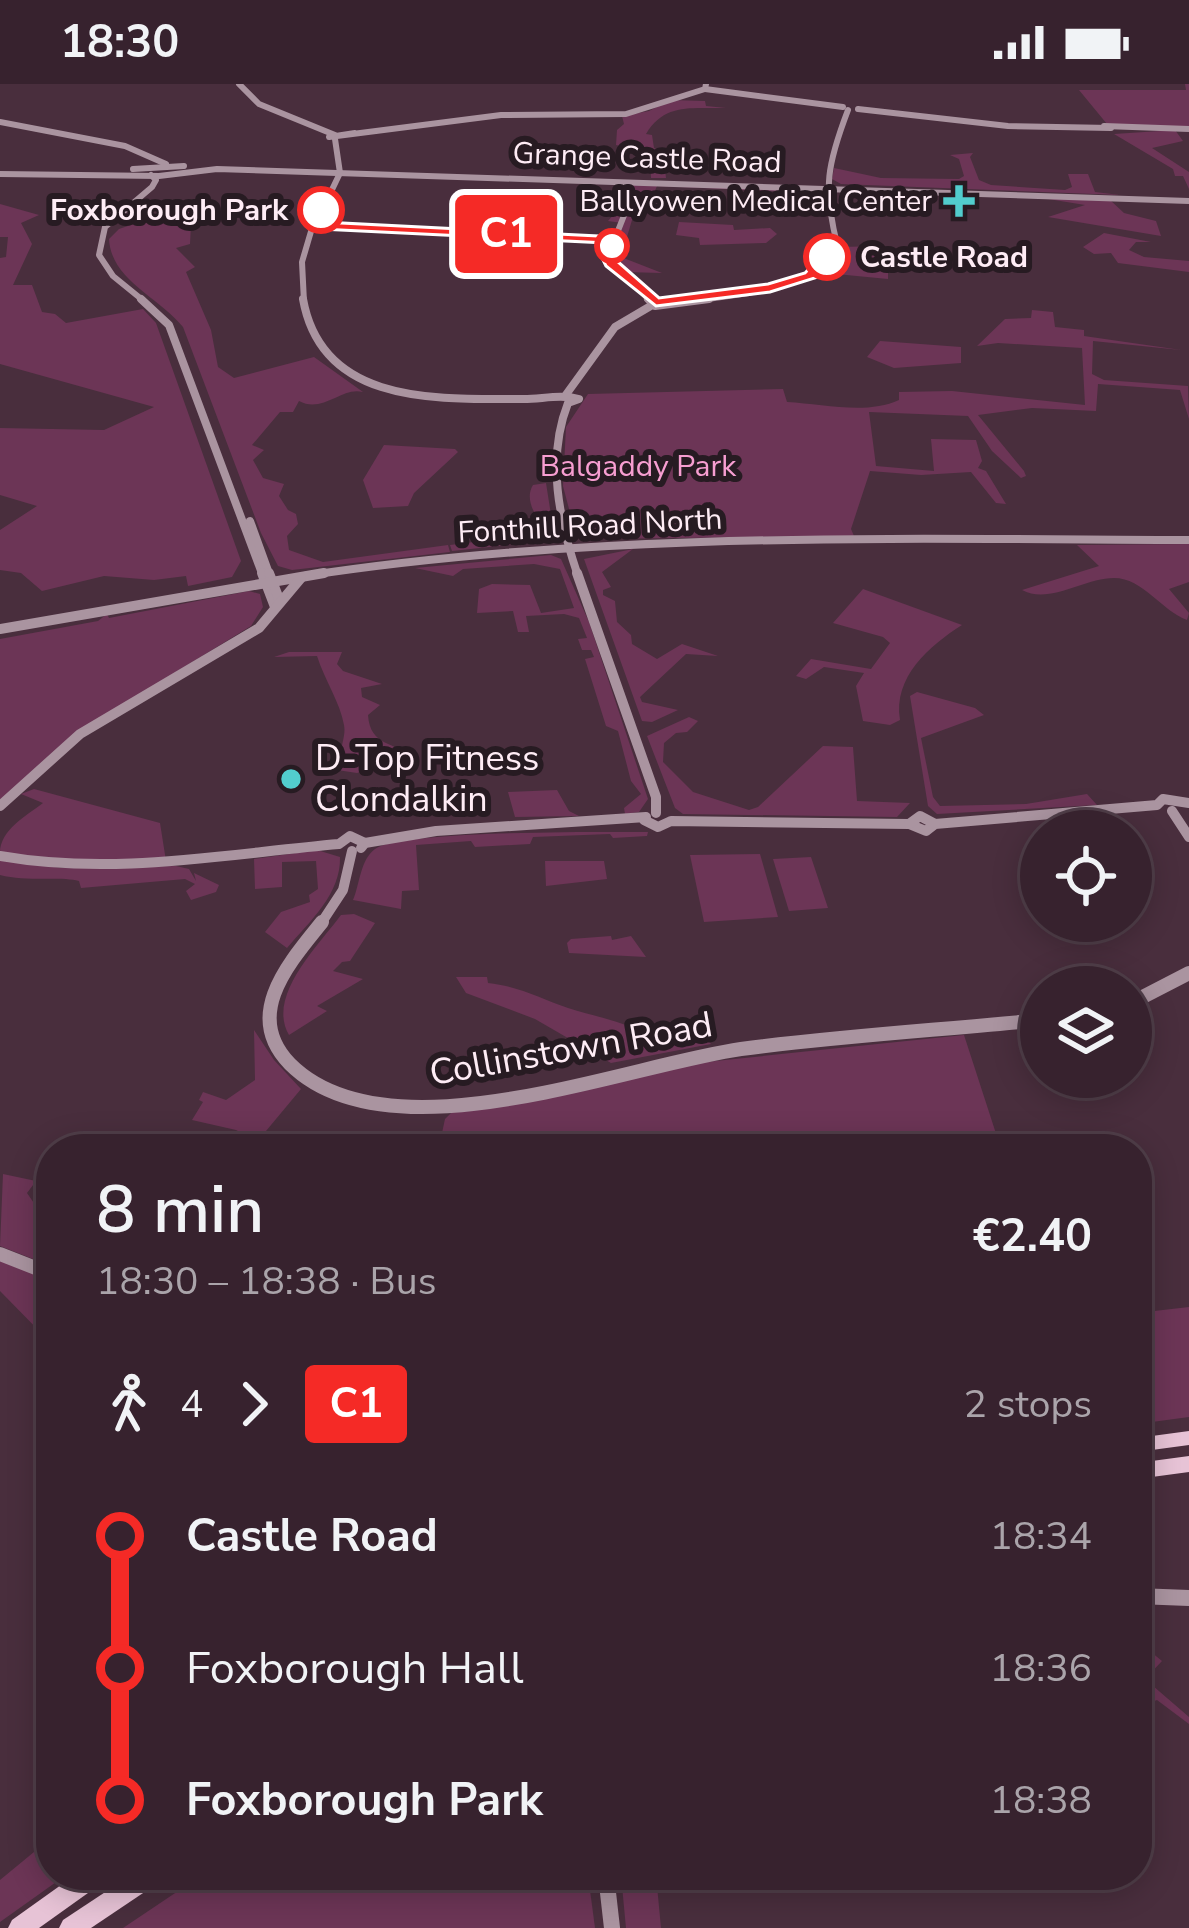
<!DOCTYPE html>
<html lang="en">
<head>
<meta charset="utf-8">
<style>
	body { margin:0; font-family:"Nunito Sans",sans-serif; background:#422f3a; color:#f1f3f6; height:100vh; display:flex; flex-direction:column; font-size:45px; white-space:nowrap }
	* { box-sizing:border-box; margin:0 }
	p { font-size:39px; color:#aaa4aa }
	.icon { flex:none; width:66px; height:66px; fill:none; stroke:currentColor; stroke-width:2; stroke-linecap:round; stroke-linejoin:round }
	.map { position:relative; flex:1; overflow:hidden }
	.panel { position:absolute; left:36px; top:1050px; width:1116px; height:756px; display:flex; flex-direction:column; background:#37222e; border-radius:48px; box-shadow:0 6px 30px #0003,0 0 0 3px #513f4a }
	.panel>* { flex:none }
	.badge { padding:0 24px; border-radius:9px; font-size:42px; line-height:78px }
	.buttons { position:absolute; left:1020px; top:726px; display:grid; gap:24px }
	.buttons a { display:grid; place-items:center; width:132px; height:132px; border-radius:50%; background:#37222e; box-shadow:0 6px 30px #0003,0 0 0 3px #513f4a; font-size:60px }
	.map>.badge { position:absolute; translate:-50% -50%; box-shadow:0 0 0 6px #fff }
	.legs { display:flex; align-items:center; gap:18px; height:132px; padding:0 60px; font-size:39px }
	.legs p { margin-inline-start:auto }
	.headline { display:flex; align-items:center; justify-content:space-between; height:204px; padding:0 60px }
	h1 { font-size:66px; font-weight:600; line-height:90px }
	ul { padding:0 60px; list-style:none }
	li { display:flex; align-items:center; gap:42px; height:132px; font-size:45px }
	li i { display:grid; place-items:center; width:18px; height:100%; margin:0 15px; background:currentColor }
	li i::after { content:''; width:30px; height:30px; margin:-15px; border:9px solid; border-radius:50%; background:#37222e }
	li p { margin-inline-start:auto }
	li:first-child i { background:linear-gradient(#0000 50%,currentColor 0) }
	li:last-child i { background:linear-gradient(currentColor 50%,#0000 0) }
	.status { display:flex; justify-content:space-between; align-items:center; height:84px; padding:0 60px; background:#37222e; direction:ltr }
	.status svg { height:33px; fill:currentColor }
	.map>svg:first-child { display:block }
</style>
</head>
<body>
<div class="status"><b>18:30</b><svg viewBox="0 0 49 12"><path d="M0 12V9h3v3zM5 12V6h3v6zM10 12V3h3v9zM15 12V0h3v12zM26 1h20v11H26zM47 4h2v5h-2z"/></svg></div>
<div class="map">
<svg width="1189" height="1844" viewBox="0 0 1189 1844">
	<rect width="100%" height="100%" fill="#492e3d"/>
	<!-- green -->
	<g fill="#6c3556">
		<path d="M1185,0H1189V43L1107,40L1079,6H1186Z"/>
		<path d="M670,16L705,17L706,22L726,24C693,25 665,18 646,50L652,51L654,64L663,68L666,94H651L650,75L635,65L616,61L617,46L624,40L622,32L649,27Z"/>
		<path d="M1175,46L1183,57L1152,64L1189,88V105L1183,92H1175L1173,85L1114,50Z"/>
		<path d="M973,69L970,73L979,96L991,101L1065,106L1072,103L1068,90H1088L1095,108L1120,111L841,100L832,95L834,84L881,94L959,95L964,92L959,75L950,71Z"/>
		<path d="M630,100L809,105L815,109L657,102L654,109L676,114H658L632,136L621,173L662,189L624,188L612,172L622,139L608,137L628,114Z"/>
		<path d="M1036,113L1110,116L1124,129L1156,137L1161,152L1048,133L1085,121Z"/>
		<path d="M0,120L39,131L21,139L32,160L13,201H32L42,228L55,230L66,239L143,225L156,239L241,477L232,493L188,502L186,492L154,496L104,492L42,507L21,489L0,486V446L37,422L0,411V344L104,346L154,323L0,280V174L6,173L8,153H0Z"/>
		<path d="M192,120L190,160L176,164L195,183L186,188L211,246L218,283L234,294L314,273L363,308C342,302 323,330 299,317L293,328H280L252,361L264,366L253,376L263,394L284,400L279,412L288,426L296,430L298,440L287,452L289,466L323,478L448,461L450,468L292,486L278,482L261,449L183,243C159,213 111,196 109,155L119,145Z"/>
		<path d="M679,138L733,141L734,146L770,144L777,150L766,159L700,161L699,154L676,151Z"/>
		<path d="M1104,149L1151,158H1136L1129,166L1144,173L1189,177V188L1118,179L1111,169L1094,170L1083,163Z"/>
		<path d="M839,163L883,162L880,185L888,188V195L815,188Z"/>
		<path d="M1032,226L1053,228L1055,243L1084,246V252L1181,266L1093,257L1092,290L1104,296L1188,302L1189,335L1180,306L1098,300L1096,327L1032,324L978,331L1024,387L1026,392L1021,394L992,367L968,332L869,328L876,382L934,387L931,355L976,356L982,377L978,384L986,387L1006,420L996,419L971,388L921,391L870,387L851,445L854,452L595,455L574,444L563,402L566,343L588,310L783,305L787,318C823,320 867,331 899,316V308L952,307L1085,321L1082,264L998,259L977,262L1005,235L1031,234Z"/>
		<path d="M880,257L961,263V279L894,284L867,273Z"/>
		<path d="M384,361L455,365L458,368L414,409L408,422L373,424L363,396Z"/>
		<path d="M546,399L555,456L452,467L450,461L538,450L543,445C536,431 524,416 533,401Z"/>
		<path d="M1189,460V498L1169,505L1189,529L1187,536C1162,527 1143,494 1114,494C1084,494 1049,521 1022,506L1099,482L1077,461Z"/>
		<path d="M633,465L602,488L611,503L603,506V511L615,517L617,538L631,551L632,560L657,575L682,560L718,572L686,570L640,613L642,618L678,626L652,638L642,637L584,475Z"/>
		<path d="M551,471L561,475L589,538L648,715L639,728L625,730L624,724L641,710L631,697L618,647L606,642L585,575L594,573L591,566H582L578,555L587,554L579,534L564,530L526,532L529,548H518L513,527L477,529L479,505L492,500L530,501L541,529L574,524L560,485L534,480L463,485L453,492L415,484Z"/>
		<path d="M863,505L962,541C929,562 893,593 900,636L890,641L863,637L856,602L864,589L824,583L806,595L796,592L811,575L871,585L890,559L883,553L833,539Z"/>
		<path d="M249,507L260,510L263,523L251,542L109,629L0,716V555L98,537L107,530L109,534Z"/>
		<path d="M289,568H342L337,580L343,587L382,600L361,604L362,613L380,621L368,631C370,663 395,657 412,674L397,688L384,689L380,681L357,689L337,686L333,672L341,670C341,660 346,651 344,641C340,618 325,597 317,572L274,573Z"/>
		<path d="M917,608L975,624L984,631L921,654L933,713L940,722L1026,720L1087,710L1097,721L937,730L928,722L910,612Z"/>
		<path d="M689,633L698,637L687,648L676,649L664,659L663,678L693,708L749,726L758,723L823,662L853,663L857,717L910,719L897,733L683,730L675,724L647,652Z"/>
		<path d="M34,705L160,739L166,777L109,779L0,769C0,746 26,732 43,719L21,710Z"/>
		<path d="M557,706L569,727L579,732L515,733L508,708Z"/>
		<path d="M648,748L647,752L613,754L610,750L533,753L530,760L475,763L471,757L416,761L419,806L402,807L401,825L353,816C360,800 360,776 375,765C401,746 604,748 648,748Z"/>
		<path d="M317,766L340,773C341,810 310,837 287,864L265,848L281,828L310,818L309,811L318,805L316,777L282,778V803L255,805L254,775Z"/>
		<path d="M760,770L778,833L704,838L690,771Z"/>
		<path d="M811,773L828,824L789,827L773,775Z"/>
		<path d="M0,776L62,784L176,782L189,785L196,797L194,789L219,801L216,808L191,816L186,807L195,800L185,795L81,804L79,797C61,792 27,798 0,791Z"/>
		<path d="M545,777H604L607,795L546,802Z"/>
		<path d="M354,830L375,839L350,877L342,878L333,887L363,895L317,922L327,927L289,951C266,912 319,861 341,831Z"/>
		<path d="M611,852L612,856L631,852L646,873L569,869L567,859L571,855Z"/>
		<path d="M456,893H487L488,899C518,902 541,915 568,924C596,933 623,937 649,952L645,956L654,963L701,947L711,960L611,979L535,935L466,909Z"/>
		<path d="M254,946L274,976L301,1005L266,1047L283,1056L272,1065L236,1046L192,1036L203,1018L199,1016L203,1008L226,1016L255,996Z"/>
		<path d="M964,951L1001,1065H472L474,1058L442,1049L445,1035L454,1026L696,979Z"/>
		<path d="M3,1090L36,1097L27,1109L51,1144V1182L0,1162Z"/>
		<path d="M0,1174L51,1194V1259L0,1207Z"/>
		<path d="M1189,1223V1333L1137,1340V1229Z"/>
		<path d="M1140,1559L1162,1577L1145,1595L1189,1633V1640L1157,1616L1144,1621L1143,1645L1137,1643Z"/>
		<path d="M51,1754V1791H66L0,1838V1796Z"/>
		<path d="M202,1791H588L595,1844H123Z"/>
		<path d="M621,1791H656L661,1844H626Z"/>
	</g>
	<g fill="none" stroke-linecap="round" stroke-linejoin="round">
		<!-- secondary-far4 -->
		<g stroke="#aa94a0" stroke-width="6">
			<path d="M239,0L259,20L335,51"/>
			<path d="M705,5L843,23"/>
			<path d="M858,25L1008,42L1111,44"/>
			<path d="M0,38L125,62L166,80"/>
			<path d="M1104,42L1189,45"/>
			<path d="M355,49L329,53L501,31L626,30L705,5L706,0"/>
			<path d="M133,85L184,82"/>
			<path d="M0,90L159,92L217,85L1189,117"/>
			<path d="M646,111L625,129L608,172L651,218"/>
			<path d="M145,218L113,192L99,171L105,143L152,103L156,96L151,91"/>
			<path d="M304,218L302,178L312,144L307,141L316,139L340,89L335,55"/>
			<path d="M687,218L749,209L812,191L810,186L837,160C823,103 827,81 848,26"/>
		</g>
		<!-- secondary-far3 -->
		<g stroke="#aa94a0" stroke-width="8">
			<path d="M141,215L169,241L263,492"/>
			<path d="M303,215C322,322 438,315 524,315C542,315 561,310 579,315L568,319C546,375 559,436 578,492"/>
			<path d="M648,215L655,222L709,215"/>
			<path d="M565,312L615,243L654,220"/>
			<path d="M250,437L270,492"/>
			<path d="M304,492C597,447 894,455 1189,456"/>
		</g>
		<!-- secondary-far2 -->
		<g stroke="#aa94a0" stroke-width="10">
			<path d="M262,489L275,523"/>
			<path d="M269,489L279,515"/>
			<path d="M577,489L656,713V729"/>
			<path d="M0,545L324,489"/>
			<path d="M0,722L80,650L259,544L301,494"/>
			<path d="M1172,727L1189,753"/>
			<path d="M644,736L658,743L671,737L909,740L926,747L935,740L1157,721L1163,715L1189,719"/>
			<path d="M909,740L920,732L935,740"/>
			<path d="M361,764L365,759L436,747L646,733"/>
			<path d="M0,772C114,792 225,770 339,760L350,752L365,759"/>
			<path d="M320,841L343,806L352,767"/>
		</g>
		<!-- secondary-far1 -->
		<g stroke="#aa94a0" stroke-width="14">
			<path d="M322,838C289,879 242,931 290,980C387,1077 623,982 741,965C840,952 941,946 1041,936"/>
			<path d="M1131,919L1189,889"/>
			<path d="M0,1170L51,1190"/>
		</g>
		<!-- secondary -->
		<g stroke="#aa94a0" stroke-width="16">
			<path d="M1137,1512L1189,1514"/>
			<path d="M606,1791L612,1844"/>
		</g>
		<!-- highway -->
		<g fill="#e7c3d6" fill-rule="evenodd">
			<path d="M1189,1347V1361L1137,1368V1354Z"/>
			<path d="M1189,1372V1388L1137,1395V1379Z"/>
			<path d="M75,1791H105L102,1799L39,1844H8L12,1836Z"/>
			<path d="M131,1791H161L158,1799L91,1844H59L63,1836Z"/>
		</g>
	</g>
	<!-- line-1 -->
	<path fill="#f52a26" stroke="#fff" stroke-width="3" d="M321,122L328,126L323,138L618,153L617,177L659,214L768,200L805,189L823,170L834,173L818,187V193L770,208L656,222L606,182L601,172L606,159L320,145L309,139Z"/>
	<!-- markers -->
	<g fill="#52cdcd" stroke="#271b22" stroke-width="4.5">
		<path d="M953 99h12v12h12v12h-12v12h-12v-12h-12v-12h12z"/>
		<circle cx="291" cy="695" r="12"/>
	</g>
	<g fill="#fff" stroke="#f52a26" stroke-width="6">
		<circle cx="321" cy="126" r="21"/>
		<circle cx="612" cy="162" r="15"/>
		<circle cx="827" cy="173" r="21"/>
	</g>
	<g text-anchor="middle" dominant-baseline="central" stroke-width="12" stroke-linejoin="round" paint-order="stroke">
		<!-- far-street labels -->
		<g font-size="30" fill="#feecf5" stroke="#271b22">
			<text transform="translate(647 74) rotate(2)">Grange Castle Road</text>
			<text transform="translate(590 442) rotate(-3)">Fonthill Road North</text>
		</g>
		<!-- far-poi labels -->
		<g font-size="30" fill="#feecf5" stroke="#271b22" text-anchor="end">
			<text x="932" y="117">Ballyowen Medical Center</text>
		</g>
		<!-- far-stop labels -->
		<g font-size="30" font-weight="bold" fill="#feecf5" stroke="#271b22" text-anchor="end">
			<text x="288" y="126">Foxborough Park</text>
			<text x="860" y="173" text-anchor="start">Castle Road</text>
		</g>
		<!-- far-park labels -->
		<g font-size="30" fill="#f79ed1" stroke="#271b22">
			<text x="638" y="382">Balgaddy Park</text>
		</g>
		<!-- poi labels -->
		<g font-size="36" fill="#feecf5" stroke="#271b22" text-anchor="start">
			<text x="315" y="674">D-Top Fitness<tspan x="315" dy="41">Clondalkin</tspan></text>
		</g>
		<!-- street labels -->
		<g font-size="36" fill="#feecf5" stroke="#271b22">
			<text transform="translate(571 965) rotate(-10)">Collinstown Road</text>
		</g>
	</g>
</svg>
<div class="buttons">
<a><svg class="icon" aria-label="locate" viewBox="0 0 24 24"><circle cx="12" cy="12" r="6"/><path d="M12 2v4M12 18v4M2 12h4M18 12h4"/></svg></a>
<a><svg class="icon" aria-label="layers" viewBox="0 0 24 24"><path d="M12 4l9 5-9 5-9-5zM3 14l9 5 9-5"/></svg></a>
</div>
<b class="badge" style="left:506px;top:150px;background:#f52a26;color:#fff">C1</b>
<section class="panel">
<div class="headline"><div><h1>8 min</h1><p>18:30 – 18:38 · Bus</p></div><b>€2.40</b></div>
<div class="legs"><svg class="icon" aria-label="walk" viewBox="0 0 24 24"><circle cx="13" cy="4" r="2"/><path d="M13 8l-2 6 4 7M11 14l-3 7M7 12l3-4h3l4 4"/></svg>4<svg class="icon" aria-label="forward" viewBox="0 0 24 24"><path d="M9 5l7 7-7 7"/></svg><b class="badge" style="background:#f52a26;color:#fff">C1</b><p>2 stops</p></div>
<ul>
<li><i style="color:#f52a26"></i><b>Castle Road</b><p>18:34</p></li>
<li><i style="color:#f52a26"></i><span>Foxborough Hall</span><p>18:36</p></li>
<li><i style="color:#f52a26"></i><b>Foxborough Park</b><p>18:38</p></li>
</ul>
</section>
</div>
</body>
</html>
